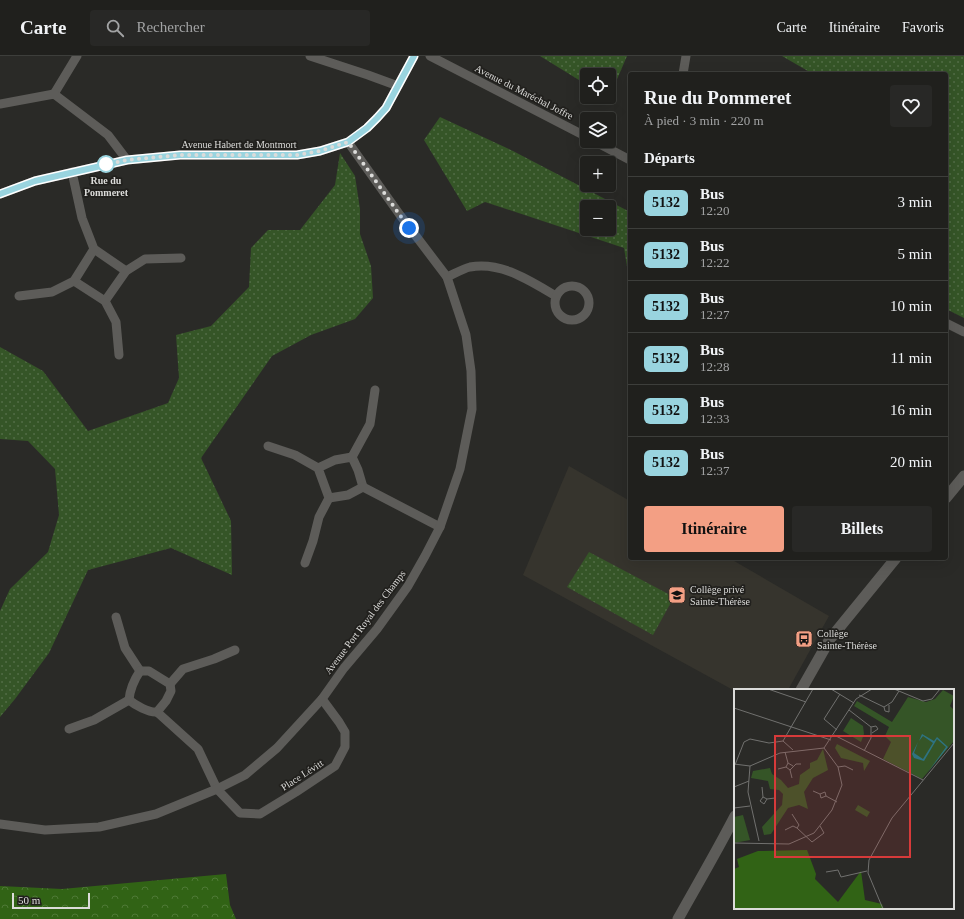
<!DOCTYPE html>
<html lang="fr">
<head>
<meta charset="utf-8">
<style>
	body { margin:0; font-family:Georgia,serif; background:#282826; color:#f1f3f6; height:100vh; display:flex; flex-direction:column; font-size:15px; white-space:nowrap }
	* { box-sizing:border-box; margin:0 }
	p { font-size:13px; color:#a2a3a4 }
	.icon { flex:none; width:22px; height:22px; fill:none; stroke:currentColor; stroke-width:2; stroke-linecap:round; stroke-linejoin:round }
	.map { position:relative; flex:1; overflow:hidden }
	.drawer { position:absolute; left:628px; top:16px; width:320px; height:488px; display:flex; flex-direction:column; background:#20201d; border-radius:4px; box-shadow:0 4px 16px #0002,0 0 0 1px #3d3e3b }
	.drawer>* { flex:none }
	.badge { padding:0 8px; border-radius:6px; font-size:14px; line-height:26px }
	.controls { position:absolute; left:580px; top:12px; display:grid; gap:8px }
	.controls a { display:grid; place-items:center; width:36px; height:36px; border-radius:4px; background:#20201d; box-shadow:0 4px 16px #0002,0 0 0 1px #3d3e3b; font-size:20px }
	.scale { position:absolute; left:12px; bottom:10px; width:78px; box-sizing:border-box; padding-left:4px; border:2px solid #dcdcda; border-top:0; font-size:11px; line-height:14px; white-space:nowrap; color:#dcdcda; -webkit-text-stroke:3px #21201d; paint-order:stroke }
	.you { position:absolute; width:20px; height:20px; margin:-10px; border:3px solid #fff; border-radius:50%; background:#1a73e8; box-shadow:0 0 0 6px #1a73e833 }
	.map>.badge { position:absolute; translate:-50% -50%; box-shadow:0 0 0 2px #fff }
	h2 { padding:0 16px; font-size:15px; line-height:36px }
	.round { display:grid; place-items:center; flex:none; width:42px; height:42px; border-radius:4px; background:#282826 }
	.head { display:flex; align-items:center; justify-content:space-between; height:68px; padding:0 16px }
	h1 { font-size:19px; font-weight:700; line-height:30px }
	.cta { display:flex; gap:8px; margin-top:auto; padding:8px 16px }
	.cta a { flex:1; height:46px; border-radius:4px; background:#f39f84; color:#111; font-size:16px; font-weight:700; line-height:46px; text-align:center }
	.cta a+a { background:#282826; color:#f1f3f6 }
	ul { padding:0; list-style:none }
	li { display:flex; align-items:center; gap:12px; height:52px; padding:0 16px; border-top:1px solid #3d3e3b }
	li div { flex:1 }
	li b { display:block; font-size:15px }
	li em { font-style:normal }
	li .badge { min-width:44px; font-weight:700; text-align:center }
	header { display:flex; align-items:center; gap:24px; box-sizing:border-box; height:56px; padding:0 20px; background:#20201d; border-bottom:1px solid #3d3e3b }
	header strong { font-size:19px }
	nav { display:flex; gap:22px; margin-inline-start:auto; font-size:14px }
	.search { width:280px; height:36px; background:#282826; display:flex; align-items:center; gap:10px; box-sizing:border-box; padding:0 14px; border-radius:4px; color:#a2a3a4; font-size:15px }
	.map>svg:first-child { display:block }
</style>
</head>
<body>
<header>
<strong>Carte</strong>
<div class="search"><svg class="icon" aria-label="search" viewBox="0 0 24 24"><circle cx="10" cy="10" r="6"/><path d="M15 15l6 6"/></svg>Rechercher</div>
<nav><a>Carte</a><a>Itinéraire</a><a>Favoris</a></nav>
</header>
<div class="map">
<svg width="964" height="863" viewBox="0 0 964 863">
	<defs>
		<pattern id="forest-crowns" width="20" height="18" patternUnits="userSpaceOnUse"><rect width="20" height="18" fill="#316315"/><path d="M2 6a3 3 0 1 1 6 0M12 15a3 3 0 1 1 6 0" fill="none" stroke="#4e7936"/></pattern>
		<pattern id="park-dots" width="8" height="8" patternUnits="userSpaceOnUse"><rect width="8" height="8" fill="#355527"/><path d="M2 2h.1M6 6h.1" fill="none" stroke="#526d46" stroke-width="1.8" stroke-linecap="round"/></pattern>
	</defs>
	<rect width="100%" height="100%" fill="#2a2a27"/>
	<!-- built -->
	<path fill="#36342d" d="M569,410L630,445V502H729L829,560L788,634L735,635L523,519Z"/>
	<!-- forest -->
	<path fill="url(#forest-crowns)" d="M226,818L230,849L236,863H0V830L62,833Z"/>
	<!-- park -->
	<g fill="url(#park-dots)" fill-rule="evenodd">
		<path d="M540,0H627L609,42L608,41H609V19H587V29Z"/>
		<path d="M782,0H964V262L946,253V18H813Z"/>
		<path d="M440,61L513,95L630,156V229L624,192L485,146L467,155L424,84ZM587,151H609V173H587Z"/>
		<path d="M340,97L355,120L360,153V178L371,210L373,242L355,263L311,279L272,300L201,402L231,465L232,519L171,492L88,514L49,597L15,643L0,661V555L10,533L48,496L59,459L55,413L28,385L0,383V291L43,315L88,375L168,347L179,322L176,279L211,270L249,231L251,192L268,174H300L335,129Z"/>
		<path d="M589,496L674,541L653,579L567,531Z"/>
	</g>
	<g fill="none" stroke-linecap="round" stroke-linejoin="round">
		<!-- minor -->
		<g stroke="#5d5c59" stroke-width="9">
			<path d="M310,0L368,19L398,30"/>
			<path d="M430,0L587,81"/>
			<path d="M683,18L686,0"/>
			<path d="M54,38L77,0"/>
			<path d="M0,48L54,38L108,79L127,104"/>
			<path d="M594,85L630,104"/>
			<path d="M72,116L82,162L94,193L126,215"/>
			<path d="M0,138L35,125L127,104L180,99H297L320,95L348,86L367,72L377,62L386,52L414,0"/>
			<path d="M447,221C454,218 462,213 470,211C501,205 530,225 556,240"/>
			<path d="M74,225L105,245L116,266L119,299"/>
			<circle cx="572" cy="247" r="17"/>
			<path d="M19,240L52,236L74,225L94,193"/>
			<path d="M105,245L126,215L145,203L181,202"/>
			<path d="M946,267L964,276"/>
			<path d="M268,390L295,399L318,412L329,442L348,439L363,431L358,414L352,401L335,404L318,412"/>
			<path d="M352,401L370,368L375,334"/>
			<path d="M363,431L440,471"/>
			<path d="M305,507L313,485L319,461L329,442"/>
			<path d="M116,561L125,592L140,615"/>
			<path d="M170,628L183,613L214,603L235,594"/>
			<path d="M129,644C135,649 149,657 157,656L166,645L171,635L170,628L149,615H140"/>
			<path d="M129,644C130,632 134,624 140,615"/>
			<path d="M157,656L198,693L217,733L240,757L260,758L296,736L335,710L345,691V676L339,666L322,643"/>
			<path d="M69,673L94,664L129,644"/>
			<path d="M0,768L45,774L99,771L156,758L217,733L245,719L277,692L322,643L344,612L377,573L408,530L425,500L440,471L460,413L472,353L471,315L466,279L447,221L400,159L348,86"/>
		</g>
		<!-- tertiary -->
		<g stroke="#5d5c59" stroke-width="11">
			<path d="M946,442L964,420"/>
			<path d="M801,634L830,583L896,502"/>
			<path d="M678,863C697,829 717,795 735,760"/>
		</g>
	</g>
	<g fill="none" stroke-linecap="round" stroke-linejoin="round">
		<defs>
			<path id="line" d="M0,138L35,125L127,104L180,99H297L320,95L348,86L367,72L377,62L386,52L414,0"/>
		</defs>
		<!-- line casing -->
		<use href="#line" stroke="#fff" stroke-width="9"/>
		<!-- line -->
		<use href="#line" stroke="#99d4df" stroke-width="6"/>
		<!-- walk -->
		<path stroke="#dcdcda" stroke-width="4" stroke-dasharray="0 7.2" d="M106,108L105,109L127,104L180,99H297L320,95L348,86L409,172"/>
	</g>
	<!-- icons -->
	<defs>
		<symbol id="school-square" viewBox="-11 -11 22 22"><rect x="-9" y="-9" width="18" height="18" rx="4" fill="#f39f84" stroke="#21201d"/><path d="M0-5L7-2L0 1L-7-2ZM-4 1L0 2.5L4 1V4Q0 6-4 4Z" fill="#111"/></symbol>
		<symbol id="bus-square" viewBox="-11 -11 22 22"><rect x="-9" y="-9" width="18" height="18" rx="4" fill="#f39f84" stroke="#21201d"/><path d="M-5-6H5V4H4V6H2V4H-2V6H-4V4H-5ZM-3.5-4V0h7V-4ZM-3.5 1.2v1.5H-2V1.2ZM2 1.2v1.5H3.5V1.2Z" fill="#111"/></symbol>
	</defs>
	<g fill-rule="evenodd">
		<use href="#school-square" x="667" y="529" width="20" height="20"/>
		<use href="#bus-square" x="794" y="573" width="20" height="20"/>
	</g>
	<!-- markers -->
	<circle fill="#fff" stroke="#99d4df" stroke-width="2" cx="106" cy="108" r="8"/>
	<g text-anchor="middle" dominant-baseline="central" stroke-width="3.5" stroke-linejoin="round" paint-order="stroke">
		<!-- street labels -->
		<g font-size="10" fill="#dcdcda" stroke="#21201d">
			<text transform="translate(524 36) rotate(27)">Avenue du Maréchal Joffre</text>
			<text x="239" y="88">Avenue Habert de Montmort</text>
			<text transform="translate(365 566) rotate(-53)">Avenue Port Royal des Champs</text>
			<text transform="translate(302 719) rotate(-33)">Place Lévitt</text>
		</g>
		<!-- stop labels -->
		<g font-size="10" font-weight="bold" fill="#dcdcda" stroke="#21201d">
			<text x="106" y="124">Rue du<tspan x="106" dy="12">Pommeret</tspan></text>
		</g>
		<!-- poi labels -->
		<g font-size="10" fill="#dcdcda" stroke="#21201d" text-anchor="start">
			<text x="690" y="533">Collège privé<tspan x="690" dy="12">Sainte-Thérèse</tspan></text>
			<text x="817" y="577">Collège<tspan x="817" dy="12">Sainte-Thérèse</tspan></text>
		</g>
	</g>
	<!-- overview -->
	<g transform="translate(734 633)">
		<rect width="220" height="220" fill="#2a2a27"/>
		<path d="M9,126L16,151L0,154V128Z" fill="#355527"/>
		<path d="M73,161L82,185L81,190L104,213L127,182L131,211L148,215L150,220H0V180L5,178L3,170L24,162Z" fill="#316315"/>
		<path d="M209,1L220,7L216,17L220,21V52L188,90L149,70L157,53L151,47L155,38L120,17L123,12L158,33L174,8L192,13L201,10ZM117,29L129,37L130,45L127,53L109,42ZM103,55L136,72L130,82L129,74L107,69L101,59ZM89,60L94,81L79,89L70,103L74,120L65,116L54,119L37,145L30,146L28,138L48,116L49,105L45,101L36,100L34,92L17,89L19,82L36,79L38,85L47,91L54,99L65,95L66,86L76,79V74L83,71ZM124,116L136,123L133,128L121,121Z" fill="#355527"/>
		<path d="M188,45L200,52L203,48L214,58L194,83L212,58L203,50L190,72L180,69L178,65L184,53L180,64L189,70L199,54L189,47L185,52Z" fill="#2e7382"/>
		<path fill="none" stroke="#71716f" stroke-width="1" d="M34,0L72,13M97,0L120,14M160,0L189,12L198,10L206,0M125,6L150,18L158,13L165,2M150,18L151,22L155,23V16M0,19L97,51M115,21L137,38V49L130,62M137,38L142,37L144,40L138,44M103,41L90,30L106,5M100,46L189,91M49,52L79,0M51,63L54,74L59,77M0,75L16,77L46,64L90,59L122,10L138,0M1,76L10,53L16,50L35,54L49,52L59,61M16,77L14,103L25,152M52,78L56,81L58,89M104,78L111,77L119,81M44,80L52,78L54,74M56,81L62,75H67M0,98L15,92M28,98L29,108L26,112L30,115L33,110M79,102L86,105L87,109L92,107L91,103L86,105M92,107L103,113M29,108L33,110L41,109M0,119L16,117M63,139L78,153L90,144L86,137M51,141L59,137L63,139L65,136L58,125M0,154L55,155L80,144L98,121L108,96L104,78L90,59M92,183L104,181L107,188L133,182M149,220L134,184L135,171L158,129L220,54"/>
		<path fill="#d73a3a" fill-opacity="0.15" stroke="#d73a3a" stroke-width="2" d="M41,47H176V168H41Z"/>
		<rect width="220" height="220" fill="none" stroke="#dcdcda" stroke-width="2"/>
	</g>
</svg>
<div class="controls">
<a><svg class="icon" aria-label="locate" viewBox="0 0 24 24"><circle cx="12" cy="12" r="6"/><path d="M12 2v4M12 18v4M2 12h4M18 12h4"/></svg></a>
<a><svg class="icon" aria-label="layers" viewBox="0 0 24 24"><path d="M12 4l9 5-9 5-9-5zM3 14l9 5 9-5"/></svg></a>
<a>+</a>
<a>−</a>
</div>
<div class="scale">50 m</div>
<div class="you" style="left:409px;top:172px"></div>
<section class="drawer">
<div class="head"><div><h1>Rue du Pommeret</h1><p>À pied · 3 min · 220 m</p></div><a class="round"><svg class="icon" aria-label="heart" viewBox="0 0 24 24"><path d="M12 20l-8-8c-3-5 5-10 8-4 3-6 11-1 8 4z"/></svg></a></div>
<h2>Départs</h2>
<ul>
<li><span class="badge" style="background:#99d4df;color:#111">5132</span><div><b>Bus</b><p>12:20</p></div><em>3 min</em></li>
<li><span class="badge" style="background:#99d4df;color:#111">5132</span><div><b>Bus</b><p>12:22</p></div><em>5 min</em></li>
<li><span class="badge" style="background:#99d4df;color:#111">5132</span><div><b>Bus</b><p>12:27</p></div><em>10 min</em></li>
<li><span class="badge" style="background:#99d4df;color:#111">5132</span><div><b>Bus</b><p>12:28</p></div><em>11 min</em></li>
<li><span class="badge" style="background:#99d4df;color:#111">5132</span><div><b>Bus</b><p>12:33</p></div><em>16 min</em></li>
<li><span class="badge" style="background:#99d4df;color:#111">5132</span><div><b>Bus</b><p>12:37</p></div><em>20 min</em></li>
</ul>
<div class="cta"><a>Itinéraire</a><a>Billets</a></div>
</section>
</div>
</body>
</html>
